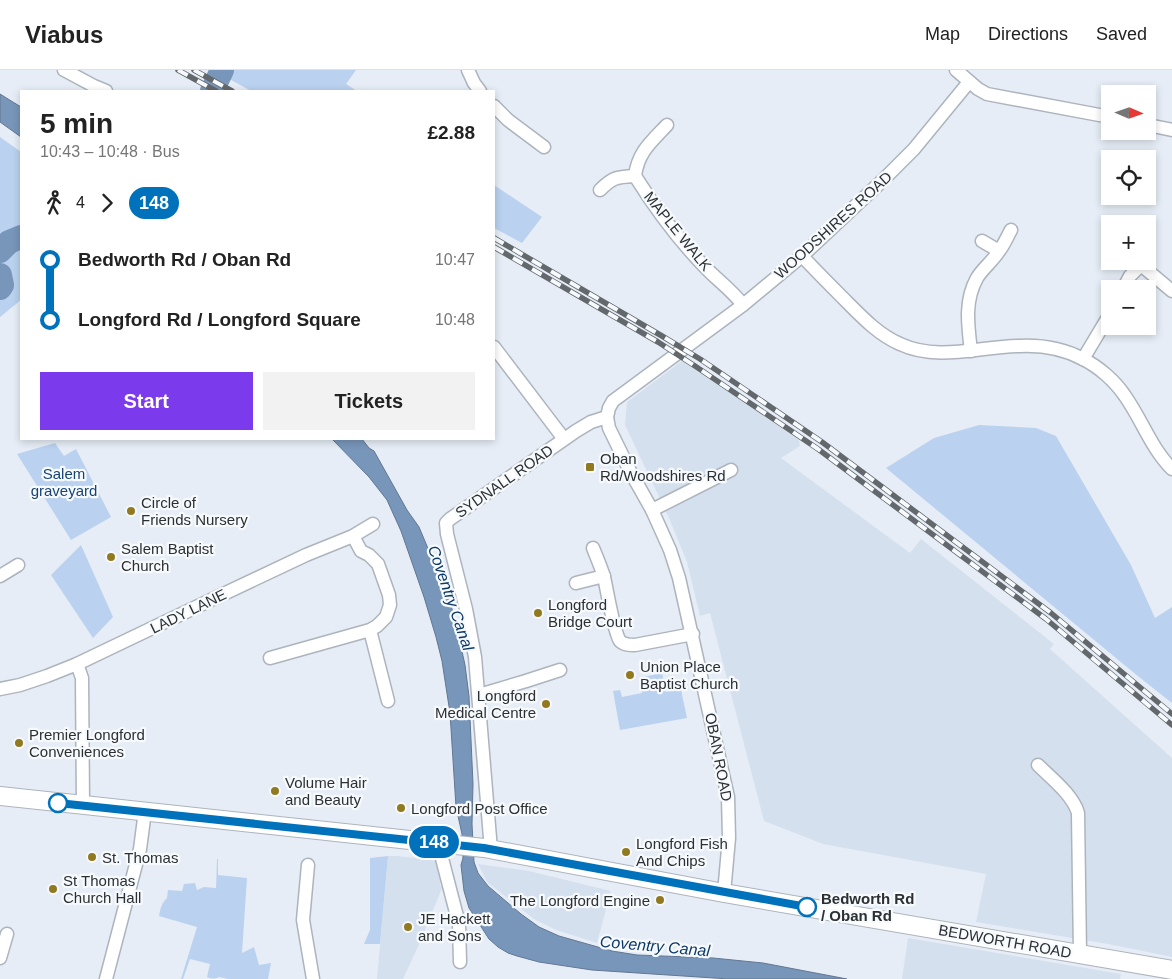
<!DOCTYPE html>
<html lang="en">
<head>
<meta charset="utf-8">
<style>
	body { margin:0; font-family:Helvetica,sans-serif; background:#f2f2f2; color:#222; height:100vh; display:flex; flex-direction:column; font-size:19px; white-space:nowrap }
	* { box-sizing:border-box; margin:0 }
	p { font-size:16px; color:#767676 }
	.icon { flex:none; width:28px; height:28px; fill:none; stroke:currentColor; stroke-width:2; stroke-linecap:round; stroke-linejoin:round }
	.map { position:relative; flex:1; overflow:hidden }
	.sheet { position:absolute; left:20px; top:20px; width:475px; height:350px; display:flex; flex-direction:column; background:#fff; border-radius:0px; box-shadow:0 2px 8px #0003 }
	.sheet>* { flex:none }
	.badge { padding:0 10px; border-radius:16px; font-size:18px; line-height:32px }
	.needle { width:32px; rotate:92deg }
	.fabs { position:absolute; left:1101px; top:15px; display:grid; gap:10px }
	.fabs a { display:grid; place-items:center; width:55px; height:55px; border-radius:0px; background:#fff; box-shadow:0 2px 8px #0003; font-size:25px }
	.map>.badge { position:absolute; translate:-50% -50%; box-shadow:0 0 0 2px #fff }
	.legs { display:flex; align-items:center; gap:8px; height:55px; padding:0 20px; font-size:16px }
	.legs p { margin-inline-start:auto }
	.summary { display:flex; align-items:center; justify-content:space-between; height:85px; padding:0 20px }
	h1 { font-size:28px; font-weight:800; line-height:38px }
	.primary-button { display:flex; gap:10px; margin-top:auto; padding:10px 20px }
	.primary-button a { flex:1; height:58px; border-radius:0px; background:#7c3aed; color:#fff; font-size:20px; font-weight:800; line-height:58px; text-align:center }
	.primary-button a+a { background:#f2f2f2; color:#222 }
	ul { padding:0 20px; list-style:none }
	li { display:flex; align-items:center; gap:18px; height:60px; font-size:19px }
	li i { display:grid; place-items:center; width:8px; height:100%; margin:0 6px; background:currentColor }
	li i::after { content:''; width:12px; height:12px; margin:-6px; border:4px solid; border-radius:50%; background:#fff }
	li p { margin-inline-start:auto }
	li:first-child i { background:linear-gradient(#0000 50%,currentColor 0) }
	li:last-child i { background:linear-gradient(currentColor 50%,#0000 0) }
	header { display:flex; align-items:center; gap:30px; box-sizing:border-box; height:70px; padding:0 25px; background:#fff; border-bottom:1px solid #e0e0e0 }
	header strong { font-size:24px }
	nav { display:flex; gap:28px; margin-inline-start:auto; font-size:18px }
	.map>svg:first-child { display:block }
</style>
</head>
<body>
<header>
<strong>Viabus</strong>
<nav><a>Map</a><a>Directions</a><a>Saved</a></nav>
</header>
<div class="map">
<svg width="1172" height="909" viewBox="0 0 1172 909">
	<rect width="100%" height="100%" fill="#e6edf6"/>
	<!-- built -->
	<g fill="#d5e0ef">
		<path d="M682,291L799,370L800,376L781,388L910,483L921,469L1054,574L1050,579L1172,688V887L1108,874L976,852L986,804L823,774L764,751L710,543L700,546L687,492L669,448L625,355L627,332Z"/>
		<path d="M388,786H398L437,791L442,798L440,815L442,818L421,870L403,909H377Z"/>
		<path d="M478,794L529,801L611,821L597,873L556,860L534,849L487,812Z"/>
		<path d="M908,868L1121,904L1120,909H902Z"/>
	</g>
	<!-- green -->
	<g fill="#bad2ef">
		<path d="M213,0H356L346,14L357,21H251Z"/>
		<path d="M0,67L21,82V230L0,247Z"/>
		<path d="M494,115L542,147L522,173L494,158Z"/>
		<path d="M979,355L1036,358L1056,366L1131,495L1155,548L1172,537V633L1139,607L886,398L934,368Z"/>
		<path d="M55,373L64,386L76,379L111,447L71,470L17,384Z"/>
		<path d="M81,475L113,547L93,568L51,505Z"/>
		<path d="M662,603L666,622L678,619L680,615L687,648L620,660L613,621L620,620L622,627L642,623L639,608Z"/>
		<path d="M388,786L380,874H364L370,860V788Z"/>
		<path d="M217,789H218V805L247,808L242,883L254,877L259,895L271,893L268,909H228L219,907C215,909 212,909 207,907L210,894L190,889L183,909H181L197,857L159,846C160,840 162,832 167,828L168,820L182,821L184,814L195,813L197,820L204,817L216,818Z"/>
	</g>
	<!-- water -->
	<g fill="#7896ba" stroke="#627792">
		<path d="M0,24L21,37V67L0,52Z"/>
		<path d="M332,369H362L369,378L374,381L407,440L419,457L450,531L458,563L465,595L469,626L473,714L472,754L474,792L478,803L488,816L521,844L539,857L559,866L612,881L637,885L713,888L763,893L847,909H729L592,900L539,892L517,886L508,883L498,877L489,869L469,838L464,821L461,795L463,788L462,764L456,737L450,643L442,591L436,567L424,527L401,461L387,430L369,407Z"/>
	</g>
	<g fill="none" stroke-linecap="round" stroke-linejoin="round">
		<!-- river -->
		<g stroke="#7896ba" stroke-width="24">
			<path d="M212,21L222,0"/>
			<path d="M0,181L9,172L21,167"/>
			<path d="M0,205L2,215L0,218"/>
		</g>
		<defs>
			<g id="minor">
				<path d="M64,0L94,16L106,21"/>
				<path d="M468,0L474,13L480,21"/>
				<path d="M956,0L978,19L987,24L1110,47"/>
				<path d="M494,36L508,50L544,77"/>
				<path d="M667,55C651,72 638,82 635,106C655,138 678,169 704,196C717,210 732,220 743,235"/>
				<path d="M1148,55L1172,60"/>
				<path d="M600,120C613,107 617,107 635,106"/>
				<path d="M982,171L999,181"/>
				<path d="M802,186C815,200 828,213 842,227C860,245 877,264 900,274C939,292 980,276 1020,276C1042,275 1064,279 1083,289C1099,297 1115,311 1125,326C1142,350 1151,378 1172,399"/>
				<path d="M1123,219L1130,206L1141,195L1172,221"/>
				<path d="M494,277L564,369"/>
				<path d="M971,281C968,256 964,231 977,208C983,198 993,191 999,181C1004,175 1007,167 1011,160"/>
				<path d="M1083,289L1110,244"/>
				<path d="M652,440L731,400"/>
				<path d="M593,478C597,488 601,497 604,507C607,520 614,563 620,571C624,575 630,575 635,575L693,564"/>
				<path d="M0,506L18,495"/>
				<path d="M576,513L604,506"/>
				<path d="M370,560L388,631"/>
				<path d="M270,588L370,560L377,556L386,547L390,535L389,525L378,494L369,485L361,481L353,466"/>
				<path d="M77,594L82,608L83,736"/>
				<path d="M0,619L20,615L47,606L77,594L215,528L306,485L353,466L373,454"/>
				<path d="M479,625L526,611L560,600"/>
				<path d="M1038,695C1051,708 1073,725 1078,743L1080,884"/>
				<path d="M438,773L459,854L460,892"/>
				<path d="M491,780L475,587L466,539L447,464L446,453L450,449L576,361L591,352L607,347"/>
				<path d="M308,795L303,850L313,909"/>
				<path d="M724,823L729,768L728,727L679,508L670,480L652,440L630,401L609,358L607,347L609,338L613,331L743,235L802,186L882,111L914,79L969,12"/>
				<path d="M0,888L7,864"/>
				<path d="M106,909L140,779L145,741"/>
			</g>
			<path id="secondary" d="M0,726L447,774L484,778L724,823L1172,900"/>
		</defs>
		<!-- minor casing -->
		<use href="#minor" stroke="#adb4bd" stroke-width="15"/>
		<!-- secondary casing -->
		<use href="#secondary" stroke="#adb4bd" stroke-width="20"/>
		<!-- minor -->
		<use href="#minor" stroke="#fff" stroke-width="12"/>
		<!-- secondary -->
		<use href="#secondary" stroke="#fff" stroke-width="18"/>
		<defs>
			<g id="rail">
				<path d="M178,0L216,21"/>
				<path d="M194,0L232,21"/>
				<path d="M494,168L662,266L700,289L822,372L1051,543L1172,644"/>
				<path d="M494,177L658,272L695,296L818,379L1046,549L1172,655"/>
			</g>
		</defs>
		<!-- rail casing -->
		<use href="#rail" stroke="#63686c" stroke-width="5.5"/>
		<!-- rail -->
		<use href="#rail" stroke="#f7fafd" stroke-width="4" stroke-dasharray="11" stroke-linecap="butt"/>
	</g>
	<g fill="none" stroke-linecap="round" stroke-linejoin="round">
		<defs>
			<path id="line-1" d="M58,733L447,774L484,778L807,837"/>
		</defs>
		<!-- line-1 casing -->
		<use href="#line-1" stroke="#fff" stroke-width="11"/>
		<!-- line-1 -->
		<use href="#line-1" stroke="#0072bc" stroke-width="8"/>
	</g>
	<!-- markers -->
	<g fill="#917920" stroke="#f7fafd" stroke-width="2">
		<rect x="585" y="392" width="10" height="10" rx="2.5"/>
		<circle cx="131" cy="441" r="5"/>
		<circle cx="111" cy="487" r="5"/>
		<circle cx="538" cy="543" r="5"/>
		<circle cx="630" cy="605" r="5"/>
		<circle cx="546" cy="634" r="5"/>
		<circle cx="19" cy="673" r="5"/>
		<circle cx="275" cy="721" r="5"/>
		<circle cx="401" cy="738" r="5"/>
		<circle cx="626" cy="782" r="5"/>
		<circle cx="92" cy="787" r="5"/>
		<circle cx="53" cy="819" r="5"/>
		<circle cx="660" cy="830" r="5"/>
		<circle cx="408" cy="857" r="5"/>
	</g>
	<g fill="#fff" stroke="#0072bc" stroke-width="2.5">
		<circle cx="58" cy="733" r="9"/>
		<circle cx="807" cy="837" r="9"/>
	</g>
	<g text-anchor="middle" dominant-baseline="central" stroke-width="4.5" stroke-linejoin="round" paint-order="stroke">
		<!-- street labels -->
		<g font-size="15" fill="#2d3033" stroke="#f7fafd">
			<text transform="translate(833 155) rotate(-42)">WOODSHIRES ROAD</text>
			<text transform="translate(678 161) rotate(51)">MAPLE WALK</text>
			<text transform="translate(504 411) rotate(-35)">SYDNALL ROAD</text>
			<text transform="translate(188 541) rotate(-26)">LADY LANE</text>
			<text transform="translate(719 687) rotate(79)">OBAN ROAD</text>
			<text transform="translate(1005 871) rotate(10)">BEDWORTH ROAD</text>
		</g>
		<!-- poi labels -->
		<g font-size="15" fill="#2d3033" stroke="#f7fafd" text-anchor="start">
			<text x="600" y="388">Oban<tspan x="600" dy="17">Rd/Woodshires Rd</tspan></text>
			<text x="141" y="432">Circle of<tspan x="141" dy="17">Friends Nursery</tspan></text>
			<text x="121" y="478">Salem Baptist<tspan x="121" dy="17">Church</tspan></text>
			<text x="548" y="534">Longford<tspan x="548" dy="17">Bridge Court</tspan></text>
			<text x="640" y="596">Union Place<tspan x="640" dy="17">Baptist Church</tspan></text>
			<text x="536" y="625" text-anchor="end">Longford<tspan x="536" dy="17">Medical Centre</tspan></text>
			<text x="29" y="664">Premier Longford<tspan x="29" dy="17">Conveniences</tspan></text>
			<text x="285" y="712">Volume Hair<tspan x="285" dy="17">and Beauty</tspan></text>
			<text x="411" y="738">Longford Post Office</text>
			<text x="636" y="773">Longford Fish<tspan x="636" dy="17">And Chips</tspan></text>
			<text x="102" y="787">St. Thomas</text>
			<text x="63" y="810">St Thomas<tspan x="63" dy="17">Church Hall</tspan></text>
			<text x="650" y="830" text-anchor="end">The Longford Engine</text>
			<text x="418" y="848">JE Hackett<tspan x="418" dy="17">and Sons</tspan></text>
		</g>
		<!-- park labels -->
		<g font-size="15" fill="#184473" stroke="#f7fafd">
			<text x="64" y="403">Salem<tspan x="64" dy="17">graveyard</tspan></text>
		</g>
		<!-- stop labels -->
		<g font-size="15" font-weight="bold" fill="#2d3033" stroke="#f7fafd" text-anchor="start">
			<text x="821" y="828">Bedworth Rd<tspan x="821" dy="17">/ Oban Rd</tspan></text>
		</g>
		<!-- water labels -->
		<g font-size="16" font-style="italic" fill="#0d3968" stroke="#f7fafd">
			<text transform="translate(451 528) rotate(71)">Coventry Canal</text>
			<text transform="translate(655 876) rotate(5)">Coventry Canal</text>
		</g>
	</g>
</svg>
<div class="fabs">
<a><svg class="needle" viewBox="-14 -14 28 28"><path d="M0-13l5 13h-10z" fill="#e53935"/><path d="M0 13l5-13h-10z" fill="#767676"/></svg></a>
<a><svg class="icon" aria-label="locate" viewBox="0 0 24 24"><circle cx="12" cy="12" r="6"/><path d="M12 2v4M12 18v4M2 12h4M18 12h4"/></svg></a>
<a>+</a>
<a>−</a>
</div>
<b class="badge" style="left:434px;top:772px;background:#0072bc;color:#fff">148</b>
<section class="sheet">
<div class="summary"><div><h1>5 min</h1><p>10:43 – 10:48 · Bus</p></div><b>£2.88</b></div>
<div class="legs"><svg class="icon" aria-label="walk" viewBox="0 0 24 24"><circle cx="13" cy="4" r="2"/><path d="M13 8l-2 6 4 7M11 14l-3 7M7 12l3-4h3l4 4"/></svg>4<svg class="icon" aria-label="forward" viewBox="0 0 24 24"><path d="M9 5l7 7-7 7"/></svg><b class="badge" style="background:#0072bc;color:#fff">148</b></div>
<ul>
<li><i style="color:#0072bc"></i><b>Bedworth Rd / Oban Rd</b><p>10:47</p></li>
<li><i style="color:#0072bc"></i><b>Longford Rd / Longford Square</b><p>10:48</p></li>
</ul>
<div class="primary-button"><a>Start</a><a>Tickets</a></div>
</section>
</div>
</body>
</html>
